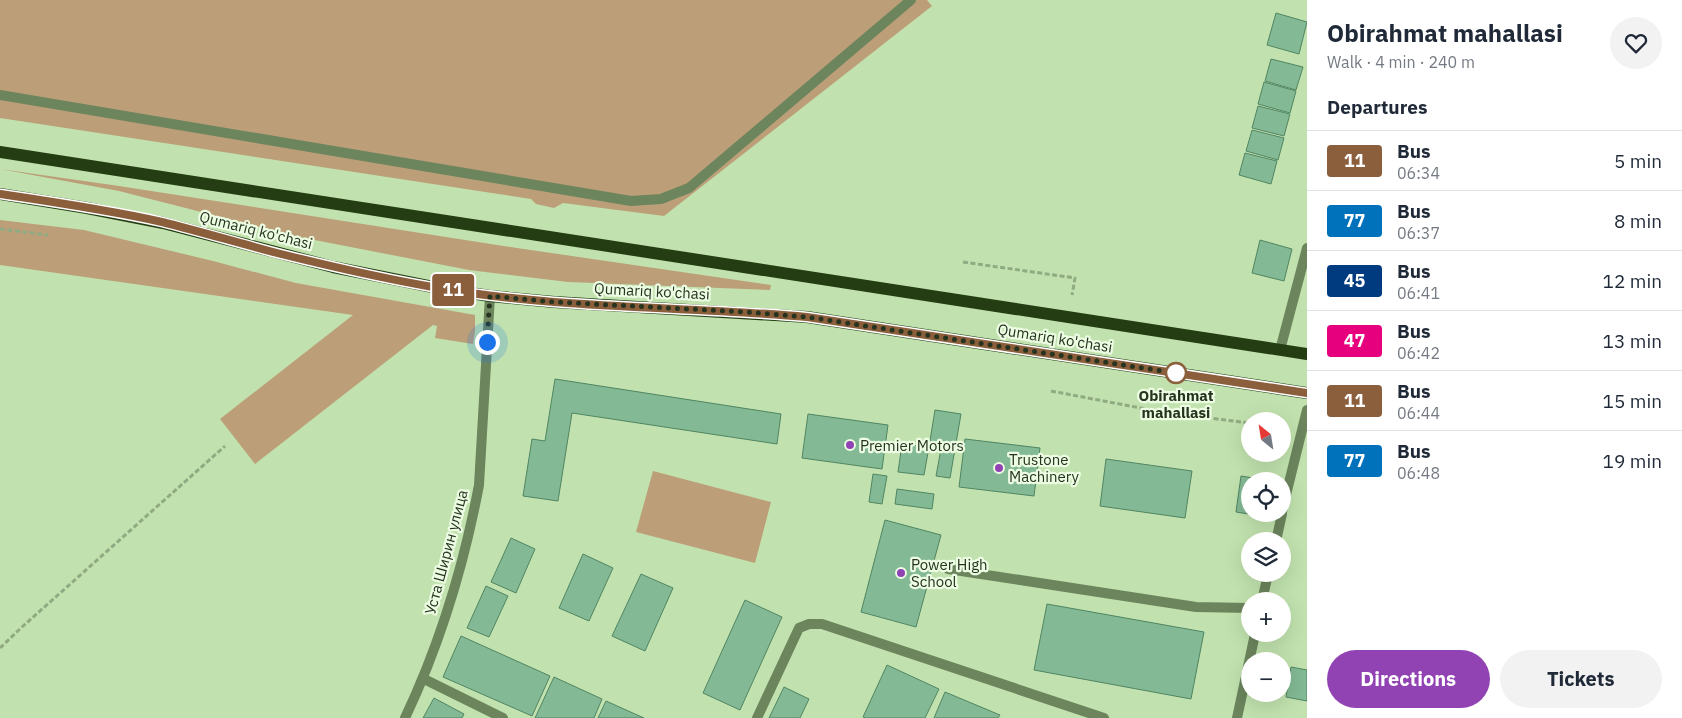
<!DOCTYPE html>
<html lang="en">
<head>
<meta charset="utf-8">
<style>
	body { margin:0; font-family:"IBM Plex Sans",sans-serif; background:#f2f2f3; color:#1f2937; height:100vh; display:flex; flex-direction:column; font-size:19px; white-space:nowrap }
	* { box-sizing:border-box; margin:0 }
	p { font-size:16px; color:#747a83 }
	.icon { flex:none; width:28px; height:28px; fill:none; stroke:currentColor; stroke-width:2; stroke-linecap:round; stroke-linejoin:round }
	.map { position:relative; flex:1; overflow:hidden }
	.panel { display:flex; flex-direction:column; background:#fff; width:375px }
	.panel>* { flex:none }
	.badge { padding:0 10px; border-radius:4px; font-size:18px; line-height:32px }
	.needle { width:32px; rotate:330deg }
	.fabs { position:absolute; left:1241px; top:412px; display:grid; gap:10px }
	.fabs a { display:grid; place-items:center; width:50px; height:50px; border-radius:50%; background:#fff; box-shadow:0 5px 20px #0002; font-size:25px }
	.you { position:absolute; width:25px; height:25px; margin:-12px; border:4px solid #fff; border-radius:50%; background:#1a73e8; box-shadow:0 0 0 8px #1a73e833 }
	.map>.badge { position:absolute; translate:-50% -50%; box-shadow:0 0 0 2px #fff }
	h2 { padding:0 20px; font-size:19px; line-height:45px }
	.round { display:grid; place-items:center; flex:none; width:52px; height:52px; border-radius:26px; background:#f2f2f3 }
	.head { display:flex; align-items:center; justify-content:space-between; height:85px; padding:0 20px }
	h1 { font-size:24px; font-weight:700; line-height:38px }
	.button { display:flex; gap:10px; margin-top:auto; padding:10px 20px }
	.button a { flex:1; height:58px; border-radius:30px; background:#9142b3; color:#fff; font-size:20px; font-weight:700; line-height:58px; text-align:center }
	.button a+a { background:#f2f2f3; color:#1f2937 }
	ul { padding:0; list-style:none }
	li { display:flex; align-items:center; gap:15px; height:60px; padding:0 20px; border-top:1px solid #e0e1e3 }
	li div { flex:1 }
	li b { display:block; font-size:19px }
	li em { font-style:normal }
	li .badge { min-width:55px; font-weight:700; text-align:center }
	main { display:flex; flex:1; min-height:0 }
	.map>svg:first-child { display:block }
</style>
</head>
<body>
<main>
<div class="map">
<svg width="1307" height="718" viewBox="0 0 1307 718">
	<rect width="100%" height="100%" fill="#c1e2ae"/>
	<!-- green -->
	<g fill="#bc9f79">
		<path d="M0,0H927L932,6L664,216L563,203L554,208L536,204L531,199L0,118Z"/>
		<path d="M0,169L119,186L517,248L771,285L770,290L568,282L469,270L299,237L119,191Z"/>
		<path d="M0,220L84,230L213,261L296,283L475,315V332L473,344L435,338L437,326L433,325L255,464L220,419L353,315L0,265Z"/>
		<path d="M653,471L771,502L755,563L636,532Z"/>
	</g>
	<!-- building -->
	<g fill="#83b994" stroke="#518562">
		<path d="M1276,13L1307,22L1299,54L1267,45Z"/>
		<path d="M1271,59L1303,67L1296,90L1265,81Z"/>
		<path d="M1264,82L1296,91L1290,113L1258,104Z"/>
		<path d="M1258,106L1290,114L1284,136L1252,128Z"/>
		<path d="M1252,130L1284,138L1278,160L1246,151Z"/>
		<path d="M1245,153L1277,161L1271,184L1239,175Z"/>
		<path d="M1260,240L1292,249L1284,281L1252,273Z"/>
		<path d="M555,379L781,414L777,444L572,413L558,501L523,496L532,439L545,441Z"/>
		<path d="M935,410L961,414L950,478L936,476L941,449L929,447Z"/>
		<path d="M808,414L888,425L882,469L802,458Z"/>
		<path d="M965,439L1040,448L1034,496L959,487Z"/>
		<path d="M902,444L929,447L924,475L898,472Z"/>
		<path d="M1106,459L1192,471L1185,518L1100,506Z"/>
		<path d="M873,474L887,476L882,504L869,502Z"/>
		<path d="M1241,476L1272,481H1250V514H1267V517L1236,512Z"/>
		<path d="M897,489L934,494L932,509L895,504Z"/>
		<path d="M885,520L941,535L916,627L861,612Z"/>
		<path d="M511,538L535,549L516,593L491,582Z"/>
		<path d="M583,554L613,568L589,621L559,608Z"/>
		<path d="M641,574L673,588L645,651L612,636Z"/>
		<path d="M486,586L508,596L489,637L467,628Z"/>
		<path d="M745,600L782,617L740,710L703,693Z"/>
		<path d="M1047,604L1204,632L1191,699L1034,670Z"/>
		<path d="M461,636L550,676L532,716L443,677Z"/>
		<path d="M887,665L939,689L925,718H866L863,717Z"/>
		<path d="M1291,667L1307,670V701L1286,697Z"/>
		<path d="M554,677L602,699L594,718H535Z"/>
		<path d="M784,687L809,699L800,718H769Z"/>
		<path d="M945,692L1000,715L998,718H934Z"/>
		<path d="M434,698L464,714L462,718H423Z"/>
		<path d="M606,701L644,718H598Z"/>
	</g>
	<g fill="none" stroke-linecap="round" stroke-linejoin="round">
		<!-- path -->
		<g stroke="#90aa81" stroke-width="3" stroke-dasharray="5 2.5" stroke-linecap="butt">
			<path d="M0,229L48,235"/>
			<path d="M963,262L1075,278L1072,295"/>
			<path d="M1051,391L1167,413L1250,423"/>
			<path d="M0,648L22,627L225,446"/>
		</g>
		<!-- lane -->
		<g stroke="#6c855d" stroke-width="10">
			<path d="M0,95L631,201L661,199L689,188L911,0"/>
			<path d="M1282,511L1307,410"/>
			<path d="M1276,541L1282,514"/>
			<path d="M948,569L1196,607L1250,608"/>
			<path d="M1262,601L1268,574"/>
			<path d="M1237,718L1255,634"/>
		</g>
		<!-- street -->
		<g stroke="#6c855d" stroke-width="10">
			<path d="M1280,350L1307,248"/>
			<path d="M424,679L503,718"/>
			<path d="M405,718C440,644 464,565 479,485L490,296"/>
			<path d="M757,718L799,628L809,624H822L1104,718"/>
		</g>
		<!-- primary -->
		<g stroke="#243d12" stroke-width="12">
			<path d="M0,152L1307,354"/>
			<path d="M0,194L87,208L163,223L333,267L438,288L490,296L554,302L807,317L1307,393"/>
		</g>
	</g>
	<g fill="none" stroke-linecap="round" stroke-linejoin="round">
		<defs>
			<path id="line" d="M0,194C54,202 109,210 162,222C202,232 242,244 281,254C333,267 386,279 438,288C560,309 684,306 807,317L1307,393"/>
		</defs>
		<!-- line casing -->
		<use href="#line" stroke="#fff" stroke-width="11"/>
		<!-- line -->
		<use href="#line" stroke="#8b5e3c" stroke-width="8"/>
		<!-- walk -->
		<path stroke="#26331f" stroke-width="5" stroke-dasharray="0 9" d="M487,342L490,296L554,302L746,312L807,317L1176,373"/>
	</g>
	<!-- markers -->
	<circle fill="#fff" stroke="#8b5e3c" stroke-width="2.5" cx="1176" cy="373" r="10"/>
	<g fill="#9142b3" stroke="#ecfde3" stroke-width="2">
		<circle cx="850" cy="445" r="5"/>
		<circle cx="999" cy="468" r="5"/>
		<circle cx="901" cy="573" r="5"/>
	</g>
	<g text-anchor="middle" dominant-baseline="central" stroke-width="4.5" stroke-linejoin="round" paint-order="stroke">
		<!-- street labels -->
		<g font-size="15" fill="#26331f" stroke="#ecfde3">
			<text transform="translate(256 230) rotate(14)">Qumariq ko'chasi</text>
			<text transform="translate(652 291) rotate(3)">Qumariq ko'chasi</text>
			<text transform="translate(1055 338) rotate(9)">Qumariq ko'chasi</text>
			<text transform="translate(446 552) rotate(-75)">Уста Ширин улица</text>
		</g>
		<!-- stop labels -->
		<g font-size="15" font-weight="bold" fill="#26331f" stroke="#ecfde3">
			<text x="1176" y="395">Obirahmat<tspan x="1176" dy="17">mahallasi</tspan></text>
		</g>
		<!-- poi labels -->
		<g font-size="15" fill="#26331f" stroke="#ecfde3" text-anchor="start">
			<text x="860" y="445">Premier Motors</text>
			<text x="1009" y="459">Trustone<tspan x="1009" dy="17">Machinery</tspan></text>
			<text x="911" y="564">Power High<tspan x="911" dy="17">School</tspan></text>
		</g>
	</g>
</svg>
<div class="fabs">
<a><svg class="needle" viewBox="-14 -14 28 28"><path d="M0-13l5 13h-10z" fill="#e53935"/><path d="M0 13l5-13h-10z" fill="#747a83"/></svg></a>
<a><svg class="icon" aria-label="locate" viewBox="0 0 24 24"><circle cx="12" cy="12" r="6"/><path d="M12 2v4M12 18v4M2 12h4M18 12h4"/></svg></a>
<a><svg class="icon" aria-label="layers" viewBox="0 0 24 24"><path d="M12 4l9 5-9 5-9-5zM3 14l9 5 9-5"/></svg></a>
<a>+</a>
<a>−</a>
</div>
<div class="you" style="left:487px;top:342px"></div>
<b class="badge" style="left:453px;top:290px;background:#8b5e3c;color:#fff">11</b>
</div>
<section class="panel">
<div class="head"><div><h1>Obirahmat mahallasi</h1><p>Walk · 4 min · 240 m</p></div><a class="round"><svg class="icon" aria-label="heart" viewBox="0 0 24 24"><path d="M12 20l-8-8c-3-5 5-10 8-4 3-6 11-1 8 4z"/></svg></a></div>
<h2>Departures</h2>
<ul>
<li><span class="badge" style="background:#8b5e3c;color:#fff">11</span><div><b>Bus</b><p>06:34</p></div><em>5 min</em></li>
<li><span class="badge" style="background:#0072bc;color:#fff">77</span><div><b>Bus</b><p>06:37</p></div><em>8 min</em></li>
<li><span class="badge" style="background:#003b80;color:#fff">45</span><div><b>Bus</b><p>06:41</p></div><em>12 min</em></li>
<li><span class="badge" style="background:#e6007e;color:#fff">47</span><div><b>Bus</b><p>06:42</p></div><em>13 min</em></li>
<li><span class="badge" style="background:#8b5e3c;color:#fff">11</span><div><b>Bus</b><p>06:44</p></div><em>15 min</em></li>
<li><span class="badge" style="background:#0072bc;color:#fff">77</span><div><b>Bus</b><p>06:48</p></div><em>19 min</em></li>
</ul>
<div class="button"><a>Directions</a><a>Tickets</a></div>
</section>
</main>
</body>
</html>
